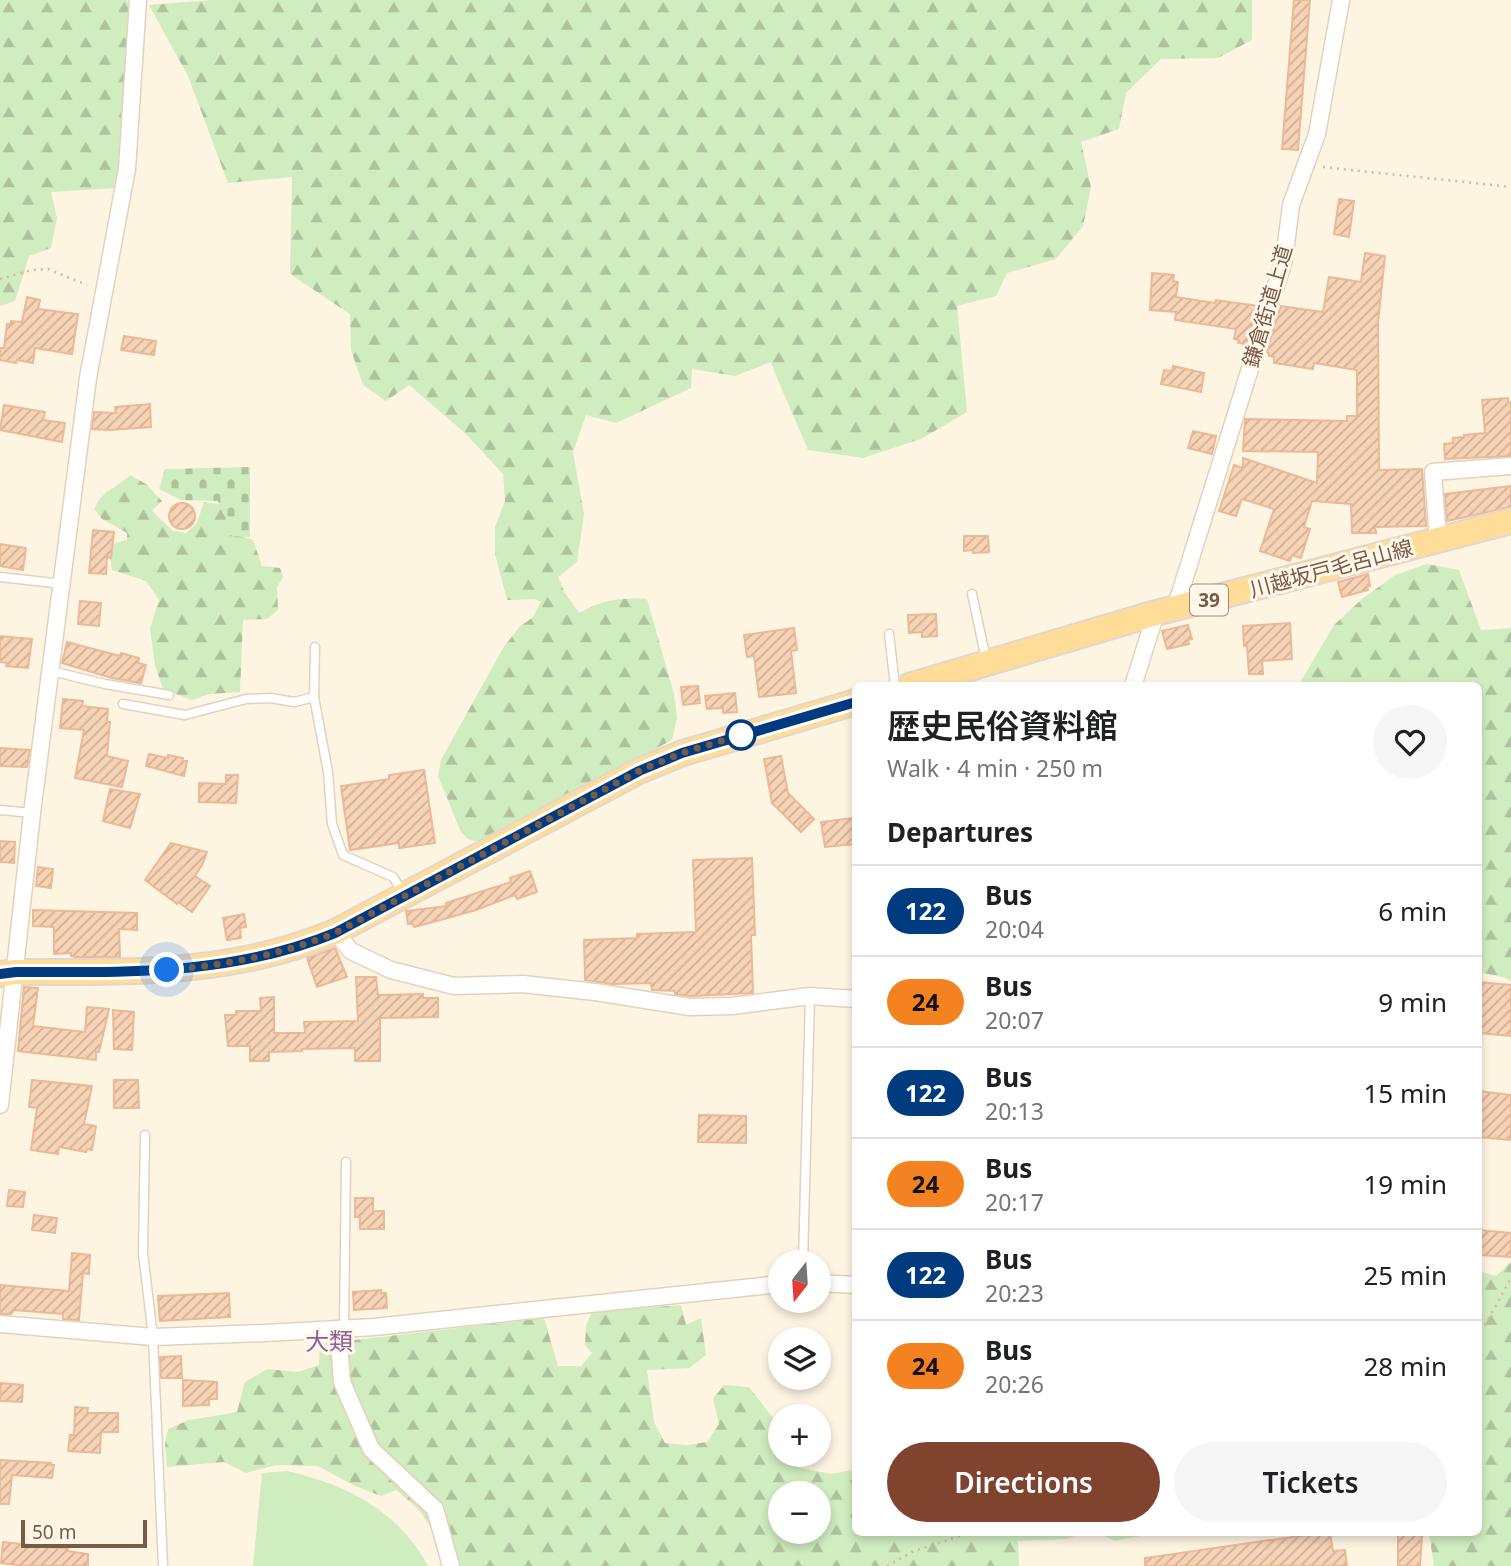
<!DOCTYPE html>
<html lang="en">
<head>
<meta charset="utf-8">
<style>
	body { margin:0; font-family:"Noto Sans","Noto Sans JP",sans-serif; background:#f6f6f6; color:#202124; height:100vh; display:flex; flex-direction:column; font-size:26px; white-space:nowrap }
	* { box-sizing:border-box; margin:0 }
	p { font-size:23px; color:#757577 }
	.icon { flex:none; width:38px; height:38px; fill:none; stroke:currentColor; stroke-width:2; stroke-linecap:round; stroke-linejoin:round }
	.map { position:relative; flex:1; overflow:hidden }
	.details { position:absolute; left:852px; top:682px; width:630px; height:854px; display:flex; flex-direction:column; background:#fff; border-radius:10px; box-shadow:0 4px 10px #0003 }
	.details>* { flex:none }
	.badge { padding:0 14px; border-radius:23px; font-size:24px; line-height:46px }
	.needle { width:46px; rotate:197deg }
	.buttons { position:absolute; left:768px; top:1250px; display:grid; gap:14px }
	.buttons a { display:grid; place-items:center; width:63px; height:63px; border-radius:50%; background:#fff; box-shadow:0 4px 10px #0003; font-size:35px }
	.scale { position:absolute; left:21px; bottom:18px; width:126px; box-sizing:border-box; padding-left:7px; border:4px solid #795a46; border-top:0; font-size:19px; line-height:24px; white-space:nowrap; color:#795a46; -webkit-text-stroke:5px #fff8ea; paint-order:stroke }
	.you { position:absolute; width:35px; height:35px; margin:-18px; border:5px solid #fff; border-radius:50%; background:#1a73e8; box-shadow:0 0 0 10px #1a73e833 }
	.map>.badge { position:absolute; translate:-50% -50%; box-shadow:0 0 0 4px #fff }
	h2 { padding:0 35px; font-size:26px; line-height:63px }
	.round { display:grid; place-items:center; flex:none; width:74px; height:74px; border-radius:37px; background:#f6f6f6 }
	.head { display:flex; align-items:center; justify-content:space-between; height:119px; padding:0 35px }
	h1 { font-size:33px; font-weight:600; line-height:52px }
	.action { display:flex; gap:14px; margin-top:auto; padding:14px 35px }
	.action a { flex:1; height:80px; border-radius:42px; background:#80432e; color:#fff; font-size:28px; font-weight:600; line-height:80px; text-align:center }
	.action a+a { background:#f6f6f6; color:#202124 }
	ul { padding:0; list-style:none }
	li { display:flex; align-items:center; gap:21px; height:91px; padding:0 35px; border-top:2px solid #e0e0e0 }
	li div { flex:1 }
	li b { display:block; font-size:26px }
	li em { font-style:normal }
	li .badge { min-width:77px; font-weight:700; text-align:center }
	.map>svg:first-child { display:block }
</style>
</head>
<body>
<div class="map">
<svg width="1511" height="1566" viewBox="0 0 1511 1566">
	<defs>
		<pattern id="forest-firs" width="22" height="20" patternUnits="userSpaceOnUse" patternTransform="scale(1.75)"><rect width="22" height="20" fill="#d0edbf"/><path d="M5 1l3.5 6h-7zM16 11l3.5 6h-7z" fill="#aec39d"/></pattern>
		<pattern id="cemetery-stones" width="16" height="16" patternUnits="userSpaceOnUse" patternTransform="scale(1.75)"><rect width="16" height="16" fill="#d0edbf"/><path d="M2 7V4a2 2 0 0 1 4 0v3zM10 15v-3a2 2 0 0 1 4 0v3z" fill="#aec39d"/></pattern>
		<pattern id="building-hatch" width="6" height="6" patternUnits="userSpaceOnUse" patternTransform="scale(1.75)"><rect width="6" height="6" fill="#f7d3b6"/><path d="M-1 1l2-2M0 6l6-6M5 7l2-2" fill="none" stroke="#cdae96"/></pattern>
	</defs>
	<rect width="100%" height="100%" fill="#fef4e2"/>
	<!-- forest -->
	<g fill="url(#forest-firs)" fill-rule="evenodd">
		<path d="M0,0H127L133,21L118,188L51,192L57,218L51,248L29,256L15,301L0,306Z"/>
		<path d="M211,0H1252V40L1218,58L1161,59L1126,93L1119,129L1081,142L1091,187L1083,226L1056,259L1007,273L996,296L957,306L967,412L921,439L863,458L808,450C796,420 782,392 771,362L735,376L692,369L691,388L616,423L586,415L573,452L584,514L577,562L558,577L565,593L579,613C601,600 621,597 647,599L674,694L677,718L672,740L481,843L468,839L461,832L438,776L441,760L503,648L519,627L532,618L541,602L535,599L507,600L495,554V527L505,501L503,474L465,433L409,385L386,401L363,385L351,350L350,314L290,274L292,177L228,183L188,76L149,5Z"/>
		<path d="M130,475L146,484L162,501L152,511L173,531L186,533L197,523L204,502L229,506L228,532L253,540L262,566L280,568L283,577L277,587L278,610L267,619L243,620L240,692L209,694L192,700L163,689L155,665L150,629L159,600L146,581L112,570L108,545L127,540V533L102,519L94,509C102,490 116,489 130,475Z"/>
		<path d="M1427,564L1459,570L1481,630L1511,628V981L1506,978L1479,972V686H1298L1334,625L1362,599L1395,575Z"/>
		<path d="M1511,1262V1566H1434L1429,1533H1479V1271L1496,1276Z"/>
		<path d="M681,1305L686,1325L701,1318L706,1355L689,1368L647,1370L654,1422L665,1443L688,1445L707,1442L719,1424L713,1399L724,1385L749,1387L780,1427V1454H795L799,1468L832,1474L856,1469V1533H1083L1066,1539L1018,1541L1019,1566H457L419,1510L396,1490L381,1496L353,1485L318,1466L276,1465L246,1473L224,1462L167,1467L165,1444L168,1429L189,1420L237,1412L245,1382L267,1369L298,1372L319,1365L320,1344L544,1318L558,1366H581L592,1353L585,1345L586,1326L592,1312ZM780,1493H819V1531H780Z"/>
		<path d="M1098,1533H1155L1115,1541Z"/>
	</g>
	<!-- cemetery -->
	<path fill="url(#cemetery-stones)" d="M250,467V537L225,536L226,509H219L218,501L181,500L159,489L165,469Z"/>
	<!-- pitch -->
	<path fill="#d0edbf" d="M287,1471C345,1484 399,1511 428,1566H253L262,1473Z"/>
	<!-- building -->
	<g fill="url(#building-hatch)" stroke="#ebb995" stroke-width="2">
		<path d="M1294,0H1310L1298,150L1282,149Z"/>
		<path d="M1339,199L1354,201L1349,237L1334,234Z"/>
		<path d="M1365,253L1385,256L1378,323L1379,470L1422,469L1426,526L1375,527L1376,533H1352L1351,504L1312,501L1304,527L1310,529L1301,558L1292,555L1290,561L1260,551L1274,509L1242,499L1236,516L1219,511L1234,465L1243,468V458L1317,483L1318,452L1243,451L1245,419L1347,421V416H1357V370L1314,363L1313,369L1274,363V357L1269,356V353L1266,352L1281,306L1323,312L1329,277L1361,282Z"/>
		<path d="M1152,273L1174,275L1173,281L1178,282L1176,297L1215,303L1216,300L1259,306L1245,348V344L1238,343L1239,340L1234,339L1236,329L1175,320L1176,312L1150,310Z"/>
		<path d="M27,297L40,300L38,309L78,314L72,354L35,348L33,363L17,360L16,363L0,360V348H4L7,324H11V321L22,322Z"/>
		<path d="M124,336L156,341L154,355L121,350Z"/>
		<path d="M1173,366L1204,373L1201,392L1161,384L1164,370L1172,371Z"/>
		<path d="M1508,398V403L1511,402V456L1445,459L1444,444L1453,443V438L1464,437V435L1485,433L1482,400Z"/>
		<path d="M150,404L151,427L110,430L92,429L94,412L116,413L115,407Z"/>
		<path d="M4,405L45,412L43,420L65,423L62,442L0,430Z"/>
		<path d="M1193,431L1216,436L1212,454L1188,448Z"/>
		<path d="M1511,486V507L1447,521L1445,494Z"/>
		<circle cx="182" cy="516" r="13"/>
		<path d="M93,530L114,532L111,558L107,557L106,574L89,573Z"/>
		<path d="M964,536H988L989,552L973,553V550L964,551Z"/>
		<path d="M0,544L26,548L23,570L0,566Z"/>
		<path d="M1368,574L1370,586H1367L1368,590L1342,597L1338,582Z"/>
		<path d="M80,601L101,603L99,626L78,624Z"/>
		<path d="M936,614L937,636L922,637V632L909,633L908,615Z"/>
		<path d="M1290,623L1292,659L1262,661L1263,674H1249L1247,646H1244L1243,626Z"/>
		<path d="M1188,625L1192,639L1188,640L1189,644L1167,649L1162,631Z"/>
		<path d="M794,628L797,650L791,651L796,693L759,697L754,656L747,657L744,635Z"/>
		<path d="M0,636L32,639L28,668L6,666L7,663L0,662Z"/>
		<path d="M67,642L120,656L121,653L139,658L138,663L146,665L141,683L112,678L62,663Z"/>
		<path d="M698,686L700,703L683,705L681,687Z"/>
		<path d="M735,693L737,712L723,713V708L707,709L705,696Z"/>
		<path d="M63,699L83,701L82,706L108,709L107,722H110L107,756L128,761L122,787L75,778L84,730L60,728Z"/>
		<path d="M0,748L30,750L27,767L0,766Z"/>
		<path d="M149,754L168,758V755L183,758L182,761H187L184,776L146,766Z"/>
		<path d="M781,756L788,793L814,819L801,832L772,803L764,759Z"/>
		<path d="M424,770L435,843L399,848V843L350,850L341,786L389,779V775Z"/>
		<path d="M226,775H238L236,803L199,802V783L226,784Z"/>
		<path d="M110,789L140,794L130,828L103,821Z"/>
		<path d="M852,818L855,844L825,847L821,822Z"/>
		<path d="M0,841L15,842L14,863L0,862Z"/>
		<path d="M171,843L207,852L202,865L195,876L210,886L192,912L178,902L177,904L145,880Z"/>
		<path d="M752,858L755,935H751L753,993L691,996L675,994V991L652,990L651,983L613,984L585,980L584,940L637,938V934L696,932L693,860Z"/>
		<path d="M38,867L53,869L51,888L36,886Z"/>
		<path d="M530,871L537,892L517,899L515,895L476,910L426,924L414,927L413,924H408L406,911L447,906L446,903L511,882L510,878Z"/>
		<path d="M33,910L137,913V930L119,929L120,957H75L71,956V953L54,954V927L33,926Z"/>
		<path d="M244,914L246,927L240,928L241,938L227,940L223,918Z"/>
		<path d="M335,948L347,977L317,987L307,958Z"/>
		<path d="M356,977H376L378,995L423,994V998H438V1017L380,1018V1061H355V1048L302,1049V1051L269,1052V1061H250V1046H228L225,1015H236V1011H261L260,998L274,997V1033H305L304,1022L358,1021Z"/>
		<path d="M1479,982L1511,985V1036L1479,1033Z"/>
		<path d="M24,987L38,988L33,1026L85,1032L87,1007L109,1009L99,1052H96V1060L18,1051Z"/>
		<path d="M113,1010L134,1012L132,1050L114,1049Z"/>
		<path d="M32,1080L92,1086L84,1124L96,1126L92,1150L87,1149L86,1152L59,1147L58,1154L31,1150L37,1108L29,1107Z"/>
		<path d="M114,1080H138L139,1108H114Z"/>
		<path d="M1479,1091L1511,1095V1140L1479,1137Z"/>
		<path d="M699,1115L746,1116V1143L698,1142Z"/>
		<path d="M9,1190L25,1192L23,1207L7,1206Z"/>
		<path d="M355,1198H373V1211H384V1229H360V1217H355Z"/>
		<path d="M34,1215L57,1218L55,1233L32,1230Z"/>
		<path d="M1479,1230L1511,1233V1257L1479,1255Z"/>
		<path d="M72,1253L90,1255L89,1274L83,1273L79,1320L63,1319V1314L14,1310L11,1314H0V1285L69,1291Z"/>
		<path d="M381,1290V1293H386L387,1308L354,1310L353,1292Z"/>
		<path d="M229,1293L230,1317L160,1321L158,1296Z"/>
		<path d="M181,1356L182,1378H161L160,1357Z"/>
		<path d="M183,1380L217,1382V1399H209V1405L183,1406Z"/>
		<path d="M1,1383L23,1385L22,1402L0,1401Z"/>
		<path d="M75,1407L88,1408L87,1413H118V1432H101L100,1453L68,1451L70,1435H74Z"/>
		<path d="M0,1460L51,1463L50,1465H54L52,1478L12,1475L9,1504H0Z"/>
		<path d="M1320,1533H1330L1333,1551L1345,1550L1347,1566H1145V1558Z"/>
		<path d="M1398,1533H1420V1536H1422L1420,1566H1398Z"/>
		<path d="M3,1542L68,1549L67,1551L88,1554V1566H24L1,1563Z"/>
	</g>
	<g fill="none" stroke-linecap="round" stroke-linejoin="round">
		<defs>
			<g id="service">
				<path d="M0,577L63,584"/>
				<path d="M972,594L986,659"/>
				<path d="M889,634L895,686"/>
				<path d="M315,647L314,697L328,772L332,824L343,855L393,877L403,893"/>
				<path d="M51,671L105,684L169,695"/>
				<path d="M123,704L185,715L246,699L270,698L294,702L314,697"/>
				<path d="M0,810L32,813"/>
				<path d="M145,1135L143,1253L153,1337L163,1566"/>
				<path d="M803,1262L810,996"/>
				<path d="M344,1329L346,1162"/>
			</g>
			<g id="minor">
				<path d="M1438,540L1433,472L1511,466"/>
				<path d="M1175,609L1284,260L1291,205L1317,134L1341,0"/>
				<path d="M1133,686L1156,613"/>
				<path d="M335,932L351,951L391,970L454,986L523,984L595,992L690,1007L732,1006L810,996L856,999"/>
				<path d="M0,1105L32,813L88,378L127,169L138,0"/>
				<path d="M819,1283L856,1285"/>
				<path d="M0,1324L153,1337L265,1333L374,1327L780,1284"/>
				<path d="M338,1329L342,1382L371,1449L435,1509L451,1566"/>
			</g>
			<g id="primary">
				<path d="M909,686L1156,613L1511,521"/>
				<path d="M0,974L16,972C126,972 231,976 335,932L639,771L683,753L856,702"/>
			</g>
		</defs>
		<!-- service casing -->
		<use href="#service" stroke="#e4d1bc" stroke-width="11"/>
		<!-- minor casing -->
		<use href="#minor" stroke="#e4d1bc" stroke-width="19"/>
		<!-- primary casing -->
		<use href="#primary" stroke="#dfd7d3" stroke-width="28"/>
		<!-- path -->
		<g stroke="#dcb699" stroke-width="2.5" stroke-dasharray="2 5" stroke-linecap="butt">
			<path d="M1323,167L1511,187"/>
			<path d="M0,279L32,270L48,269L87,285"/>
			<path d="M1479,1329L1485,1325L1511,1278"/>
			<path d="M887,1566L914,1551L969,1533"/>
		</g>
		<!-- service -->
		<use href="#service" stroke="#fff" stroke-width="8"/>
		<!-- minor -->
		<use href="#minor" stroke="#fff" stroke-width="16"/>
		<!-- primary -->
		<use href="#primary" stroke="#ffdd98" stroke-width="24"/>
	</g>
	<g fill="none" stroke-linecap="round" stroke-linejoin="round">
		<defs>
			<path id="line" d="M0,974L16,972C127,972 230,976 335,933L639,771L682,753L856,702"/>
		</defs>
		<!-- line casing -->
		<use href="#line" stroke="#fff" stroke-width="16"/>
		<!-- line -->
		<use href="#line" stroke="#003b80" stroke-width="10"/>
		<!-- walk -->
		<path stroke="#795a46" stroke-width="7" stroke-dasharray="0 12.6" d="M167,970C225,965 280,955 335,933L639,771L682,753L744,734L741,735"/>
	</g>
	<!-- markers -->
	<circle fill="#fff" stroke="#003b80" stroke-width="3.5" cx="741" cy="735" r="14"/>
	<g text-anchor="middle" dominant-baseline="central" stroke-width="6" stroke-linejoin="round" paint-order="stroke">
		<!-- shield labels -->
		<rect fill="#fff8ea" stroke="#a18977" stroke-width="2" x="1190" y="584.5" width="38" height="31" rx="5"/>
		<g font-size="19" font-weight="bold" fill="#795a46">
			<text x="1209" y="600">39</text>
		</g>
		<!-- street labels -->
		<g font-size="21" fill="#795a46" stroke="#fff8ea">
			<text transform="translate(1267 306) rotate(-74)">鎌倉街道上道</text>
			<text transform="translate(1331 568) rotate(-15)">川越坂戸毛呂山線</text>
		</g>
		<!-- quarter labels -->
		<g font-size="24" fill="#8b609d" stroke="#fff8ea">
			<text x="329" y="1340">大類</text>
		</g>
	</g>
</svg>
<div class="buttons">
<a><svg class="needle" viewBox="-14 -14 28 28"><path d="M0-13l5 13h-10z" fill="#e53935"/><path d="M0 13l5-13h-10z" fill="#757577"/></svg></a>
<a><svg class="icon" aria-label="layers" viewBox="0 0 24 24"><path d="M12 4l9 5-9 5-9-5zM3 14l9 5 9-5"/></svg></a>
<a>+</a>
<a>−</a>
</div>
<div class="scale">50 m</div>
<div class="you" style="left:167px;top:970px"></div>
<section class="details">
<div class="head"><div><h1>歴史民俗資料館</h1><p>Walk · 4 min · 250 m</p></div><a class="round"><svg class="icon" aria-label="heart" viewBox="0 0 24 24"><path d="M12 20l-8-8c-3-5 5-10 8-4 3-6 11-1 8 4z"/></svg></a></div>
<h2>Departures</h2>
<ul>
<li><span class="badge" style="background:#003b80;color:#fff">122</span><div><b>Bus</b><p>20:04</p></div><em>6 min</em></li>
<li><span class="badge" style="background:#f58220;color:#111">24</span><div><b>Bus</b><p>20:07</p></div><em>9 min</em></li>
<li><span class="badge" style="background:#003b80;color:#fff">122</span><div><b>Bus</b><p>20:13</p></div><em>15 min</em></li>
<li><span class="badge" style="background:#f58220;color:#111">24</span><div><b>Bus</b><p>20:17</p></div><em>19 min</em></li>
<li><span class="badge" style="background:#003b80;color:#fff">122</span><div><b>Bus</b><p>20:23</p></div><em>25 min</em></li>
<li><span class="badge" style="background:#f58220;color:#111">24</span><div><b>Bus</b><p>20:26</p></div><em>28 min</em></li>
</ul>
<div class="action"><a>Directions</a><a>Tickets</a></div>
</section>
</div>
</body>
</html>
